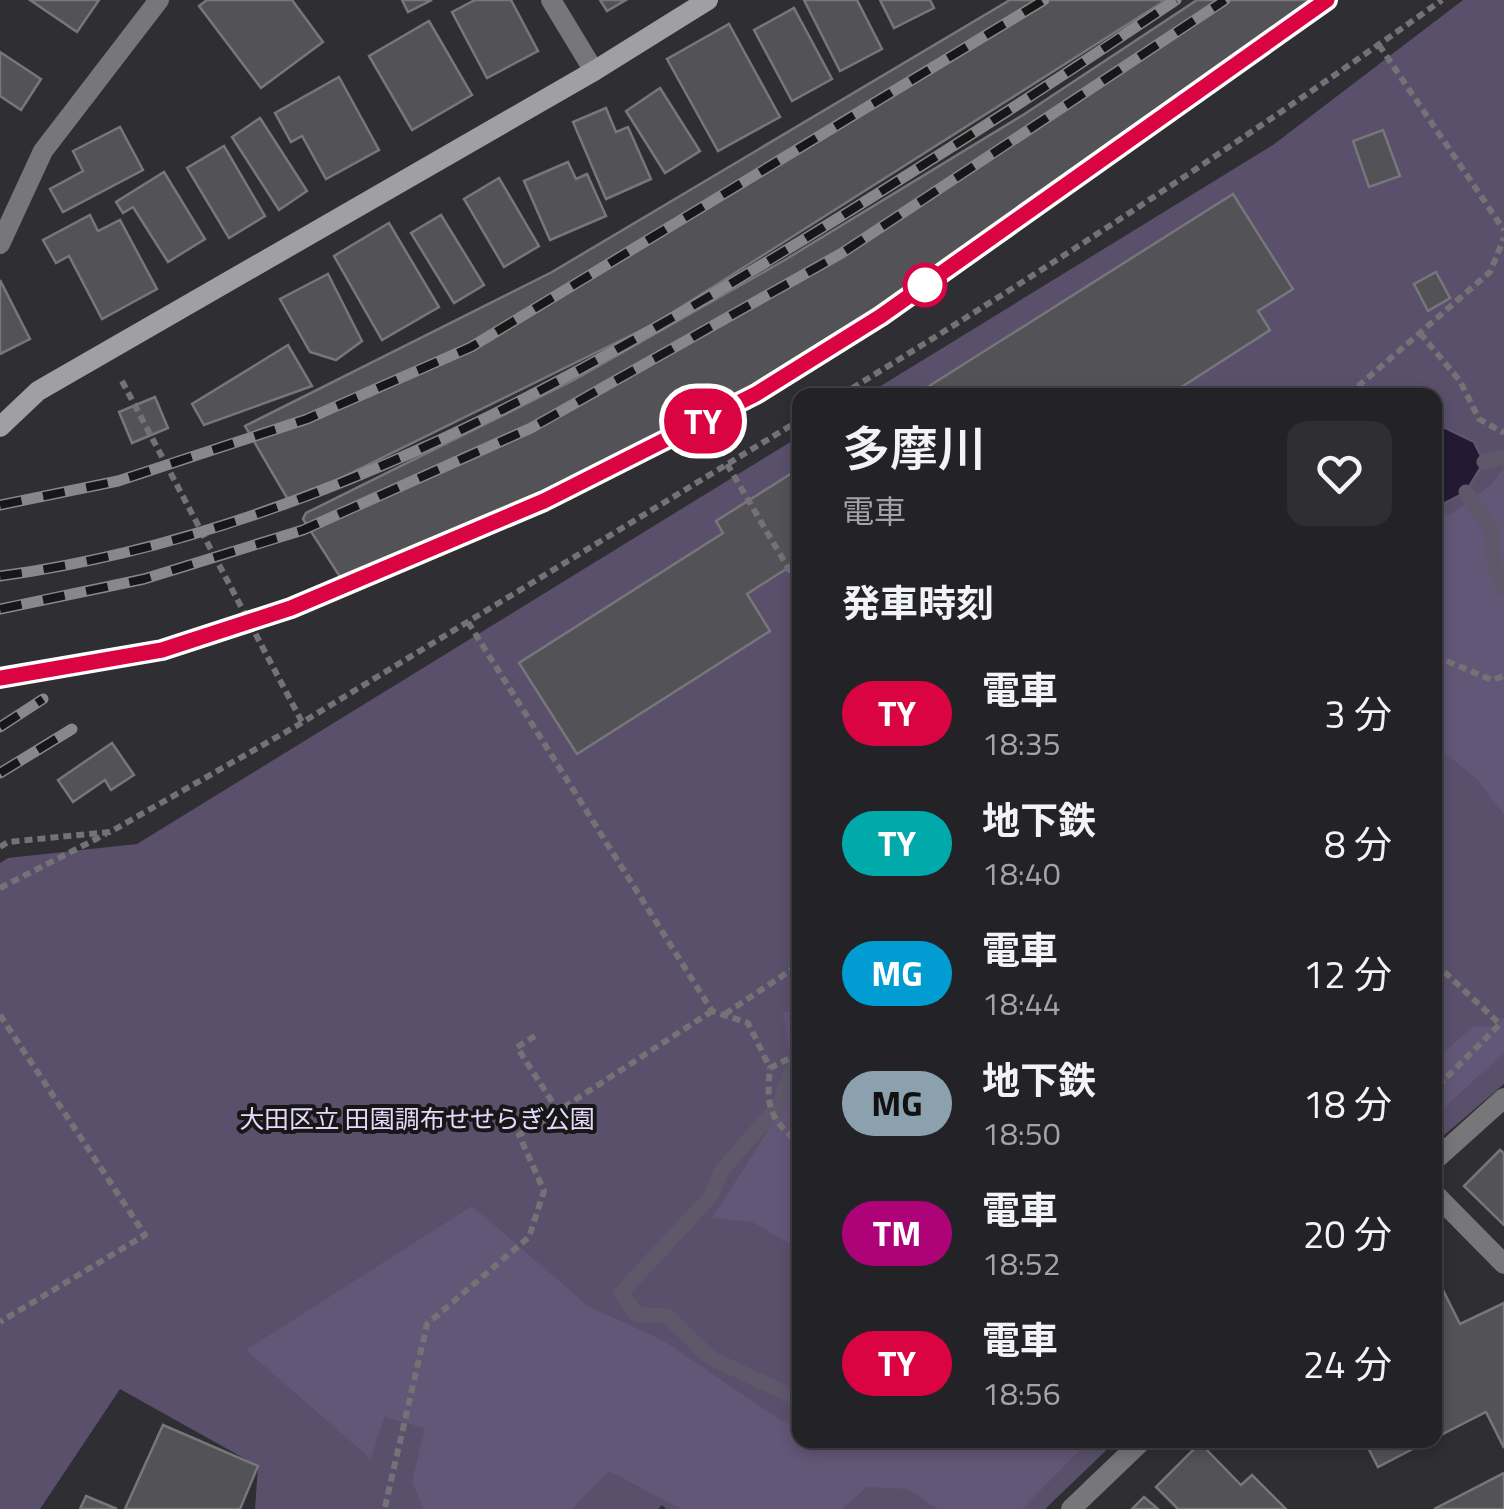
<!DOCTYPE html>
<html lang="ja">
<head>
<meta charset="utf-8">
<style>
	body { margin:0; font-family:"Titillium Web","Noto Sans JP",sans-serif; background:#2f2f32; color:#f1f3f6; height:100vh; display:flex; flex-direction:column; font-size:38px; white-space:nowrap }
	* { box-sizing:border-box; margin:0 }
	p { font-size:32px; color:#a3a4a7 }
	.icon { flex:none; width:55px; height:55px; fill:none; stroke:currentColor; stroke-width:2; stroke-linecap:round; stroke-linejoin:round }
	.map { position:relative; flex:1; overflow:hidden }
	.side { position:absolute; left:792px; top:388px; width:650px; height:1060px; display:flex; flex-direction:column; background:#232226; border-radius:20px; box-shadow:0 5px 15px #0003,0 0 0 2px #403f43 }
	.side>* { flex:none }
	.badge { padding:0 20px; border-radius:32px; font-size:35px; line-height:65px }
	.map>.badge { position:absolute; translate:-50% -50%; box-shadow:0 0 0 5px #fff }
	h2 { padding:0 50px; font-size:38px; line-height:90px }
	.round { display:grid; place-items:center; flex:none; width:105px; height:105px; border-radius:20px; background:#2f2f32 }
	.head { display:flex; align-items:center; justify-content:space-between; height:170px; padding:0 50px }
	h1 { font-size:48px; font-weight:600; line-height:75px }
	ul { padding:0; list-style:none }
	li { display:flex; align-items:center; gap:30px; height:130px; padding:0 50px }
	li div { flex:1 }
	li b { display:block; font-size:38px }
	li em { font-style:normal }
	li .badge { min-width:110px; font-weight:700; text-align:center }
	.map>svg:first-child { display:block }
</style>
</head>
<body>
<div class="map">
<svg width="1504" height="1509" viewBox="0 0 1504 1509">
	<rect width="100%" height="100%" fill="#2f2e32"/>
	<!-- green -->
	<g fill="#5a506c">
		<path d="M1463,0H1504V1084L1435,1143V395H866L1273,145Z"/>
		<path d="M800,436V1440H1117L1045,1509H666L662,1505L658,1509H255L258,1466L120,1389L40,1509H0V863L8,858L137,844Z"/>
	</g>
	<!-- forest -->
	<g fill="#625776">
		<path d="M1504,468V815L1477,779L1435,745V517L1451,514L1490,486Z"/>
		<path d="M800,1011V1247L797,1248L752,1222L712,1218L796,1087L783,1012Z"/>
		<path d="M1504,1017V1053L1435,1116V1060L1474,1026L1493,1027Z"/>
		<path d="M472,1206L588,1306L664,1341L783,1422L800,1427V1440H1090L1022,1509H938L908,1489L867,1487L842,1509H681L609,1471L572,1509H424L412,1482L425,1428L384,1417L371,1459L246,1350Z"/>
	</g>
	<!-- water -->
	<path fill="#241933" stroke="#5f576a" stroke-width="2.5" d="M1435,423L1474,442L1484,462L1466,492L1435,508Z"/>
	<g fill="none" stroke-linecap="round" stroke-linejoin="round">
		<!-- stream -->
		<g stroke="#5f576a" stroke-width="15">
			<path d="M1484,462L1504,457"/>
			<path d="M1466,492L1491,530L1495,569L1504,589"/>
			<path d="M797,1057L779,1105L720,1173L712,1195L621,1293L636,1314L667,1316L711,1358L800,1400"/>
		</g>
	</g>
	<!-- building -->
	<g fill="#535256" stroke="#77767a" stroke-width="2.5">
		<path d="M30,0H99L77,32Z"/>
		<path d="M207,0H292L323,42L261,88L199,6Z"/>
		<path d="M402,0H432L408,12Z"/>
		<path d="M475,0H511L538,51L487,78L452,12Z"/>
		<path d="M600,0H626L607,11Z"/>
		<path d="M804,0H857L882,49L840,71Z"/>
		<path d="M880,0H930L934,8L894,28Z"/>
		<path d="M1010,0H1166L656,323L290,503L245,426L552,272Z"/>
		<path d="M1197,0H1336L1059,195L856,330L673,436L541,503L349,591L303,519L306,513L574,380L783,261L1023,115Z"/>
		<path d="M794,8L832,79L792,101L754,30Z"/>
		<path d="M429,21L472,95L412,130L369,56Z"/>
		<path d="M729,24L780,117L718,151L667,59Z"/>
		<path d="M0,52L41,79L21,110L0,96Z"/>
		<path d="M339,77L379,150L326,179L302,136L291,142L275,113Z"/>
		<path d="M660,88L700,151L665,173L626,111Z"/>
		<path d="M606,108L616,132L628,127L651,179L606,199L573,122Z"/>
		<path d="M260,118L307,191L279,210L232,137Z"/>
		<path d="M120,127L143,170L63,212L50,189L83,171L73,151Z"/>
		<path d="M1383,130L1400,176L1369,187L1353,141Z"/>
		<path d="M224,146L265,216L229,238L187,168Z"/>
		<path d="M568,162L576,179L587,174L606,216L550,240L524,181Z"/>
		<path d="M164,172L205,239L168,262L133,207L123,213L116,202Z"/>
		<path d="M499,178L539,246L504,267L464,199Z"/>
		<path d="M1233,194L1293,289L1258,311L1270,330L1169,395H915Z"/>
		<path d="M90,215L98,231L120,220L157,289L102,319L69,256L56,263L43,240Z"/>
		<path d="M441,215L484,285L454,303L411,233Z"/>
		<path d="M389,223L439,307L382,340L334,256Z"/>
		<path d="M1436,272L1450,298L1428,311L1414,284Z"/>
		<path d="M328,274L362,341L336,360L310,352L280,299Z"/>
		<path d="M0,280L30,339L0,354Z"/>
		<path d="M288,345L312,386L204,425L192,404Z"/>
		<path d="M155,397L168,428L132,443L119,412Z"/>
		<path d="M800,468V560L747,594L770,631L577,754L519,663L723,533L716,521Z"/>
		<path d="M112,743L134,775L111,790L105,780L73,802L58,780Z"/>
		<path d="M1500,1150L1504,1153V1225L1464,1186Z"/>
		<path d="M1435,1274L1460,1324L1504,1303V1448L1486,1412L1435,1438Z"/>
		<path d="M163,1425L258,1466L240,1509H125Z"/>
		<path d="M1364,1440H1430L1378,1467Z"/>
		<path d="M1200,1443L1241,1485L1252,1475L1286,1509H1178L1156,1487Z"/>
		<path d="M1504,1473V1509H1434Z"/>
		<path d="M86,1496L117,1509H80Z"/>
		<path d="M1144,1497L1158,1509H1132Z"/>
	</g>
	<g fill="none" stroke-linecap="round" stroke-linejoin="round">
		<!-- path -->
		<g stroke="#737275" stroke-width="6" stroke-dasharray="8 5" stroke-linecap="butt">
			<path d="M1379,45L1504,230"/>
			<path d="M1420,333L1460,381L1479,419L1504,433"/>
			<path d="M122,381L302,722"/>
			<path d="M841,395C1046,270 1246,139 1442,0"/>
			<path d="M1348,395L1490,272L1504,238"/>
			<path d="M727,464L800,588"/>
			<path d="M468,622L712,1011L748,1023L770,1068"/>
			<path d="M1435,656L1492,680L1504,676"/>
			<path d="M0,847L8,842L110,832L298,725L800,420"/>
			<path d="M0,888L106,834"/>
			<path d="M1435,963L1500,1024L1435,1089"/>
			<path d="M725,1014L800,964"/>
			<path d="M0,1015L145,1235L0,1322"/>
			<path d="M535,1036L517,1047L558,1111L712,1011"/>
			<path d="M800,1053L770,1068C766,1107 769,1118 800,1144"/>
			<path d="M797,1236L800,1221"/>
			<path d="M385,1507L427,1324L529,1237L544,1191L519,1135L558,1111"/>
		</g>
		<!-- street -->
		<g stroke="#777678" stroke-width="20">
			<path d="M551,0L594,71"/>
			<path d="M0,244L43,151L159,0"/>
			<path d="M1435,1160L1504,1098"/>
			<path d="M1435,1194L1504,1264"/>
			<path d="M1071,1509L1143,1440"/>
		</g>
		<!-- secondary -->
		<path stroke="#a09fa2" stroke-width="20" d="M0,427L38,391L594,71L708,0"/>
		<defs>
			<g id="rail">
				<path d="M0,505L118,481L307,419L471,347L1044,0"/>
				<path d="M0,576C290,537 556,391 801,241C928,163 1053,83 1176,0"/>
				<path d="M0,609L144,579L303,530L531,428L842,253L1225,0"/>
				<path d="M0,678L161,650L291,608L544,501L756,395L881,316L1327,0"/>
				<path d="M0,727L43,699"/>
				<path d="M0,773L72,729"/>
			</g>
		</defs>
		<!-- rail casing -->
		<use href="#rail" stroke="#88878a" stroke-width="11"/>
		<!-- rail -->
		<use href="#rail" stroke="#171718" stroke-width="8" stroke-dasharray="22" stroke-linecap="butt"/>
	</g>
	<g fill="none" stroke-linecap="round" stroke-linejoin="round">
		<defs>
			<path id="line" d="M0,678L162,650L291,608L544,501L756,394L881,316L1327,0"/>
		</defs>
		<!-- line casing -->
		<use href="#line" stroke="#fff" stroke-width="22"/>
		<!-- line -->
		<use href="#line" stroke="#da0442" stroke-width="15"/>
	</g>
	<!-- markers -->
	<circle fill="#fff" stroke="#da0442" stroke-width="5" cx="925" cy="285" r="20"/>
	<g text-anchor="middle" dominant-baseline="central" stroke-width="8" stroke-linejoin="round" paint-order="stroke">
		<!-- park labels -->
		<g font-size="25" fill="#e5dafc" stroke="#171718">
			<text x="417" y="1119">大田区立 田園調布せせらぎ公園</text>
		</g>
	</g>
</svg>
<b class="badge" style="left:703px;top:421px;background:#da0442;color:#fff">TY</b>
<section class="side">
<div class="head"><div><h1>多摩川</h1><p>電車</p></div><a class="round"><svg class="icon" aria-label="heart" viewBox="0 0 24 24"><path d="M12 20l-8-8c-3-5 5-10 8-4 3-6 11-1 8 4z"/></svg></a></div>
<h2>発車時刻</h2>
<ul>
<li><span class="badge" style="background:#da0442;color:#fff">TY</span><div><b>電車</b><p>18:35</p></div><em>3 分</em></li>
<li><span class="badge" style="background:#01aaaa;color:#fff">TY</span><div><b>地下鉄</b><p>18:40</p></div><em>8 分</em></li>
<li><span class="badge" style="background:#009cd2;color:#fff">MG</span><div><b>電車</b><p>18:44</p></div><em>12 分</em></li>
<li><span class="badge" style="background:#8ba2ae;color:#111">MG</span><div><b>地下鉄</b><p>18:50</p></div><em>18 分</em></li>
<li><span class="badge" style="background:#ae0378;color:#fff">TM</span><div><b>電車</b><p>18:52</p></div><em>20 分</em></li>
<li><span class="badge" style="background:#da0442;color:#fff">TY</span><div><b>電車</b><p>18:56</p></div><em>24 分</em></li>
</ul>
</section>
</div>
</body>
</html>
